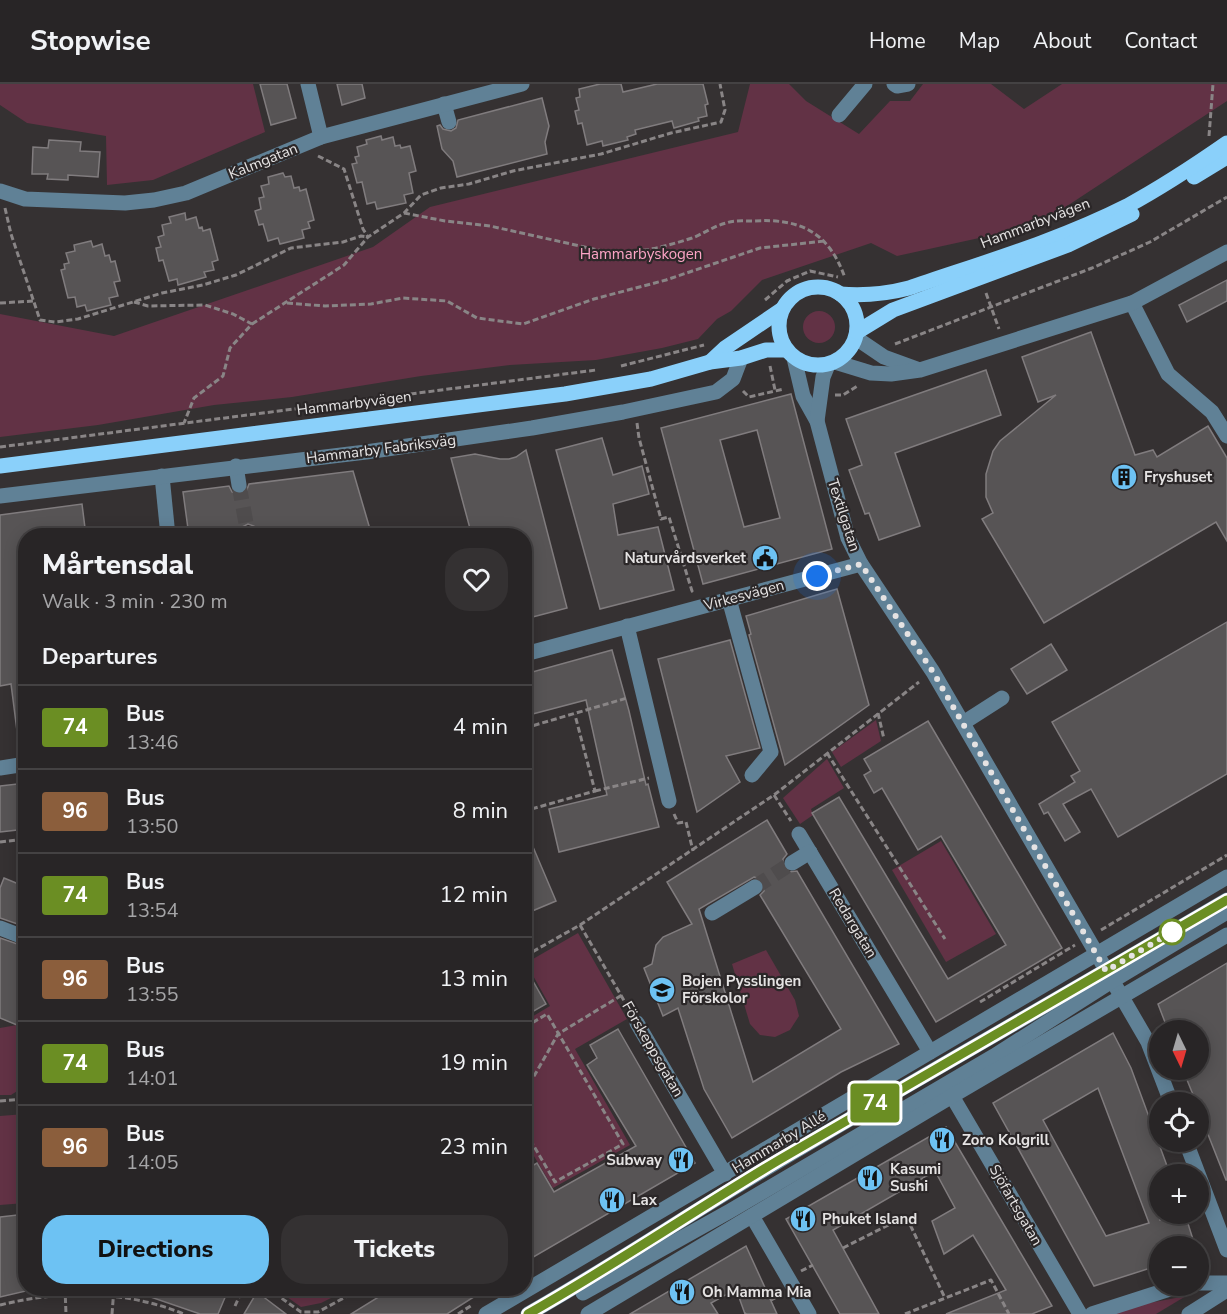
<!DOCTYPE html>
<html lang="en">
<head>
<meta charset="utf-8">
<style>
	body { margin:0; font-family:"Nunito Sans",sans-serif; background:#343132; color:#f1f3f6; height:100vh; display:flex; flex-direction:column; font-size:22px; white-space:nowrap }
	* { box-sizing:border-box; margin:0 }
	p { font-size:20px; color:#a5a5a7 }
	.icon { flex:none; width:33px; height:33px; fill:none; stroke:currentColor; stroke-width:2; stroke-linecap:round; stroke-linejoin:round }
	.map { position:relative; flex:1; overflow:hidden }
	.details { position:absolute; left:18px; top:444px; width:514px; height:768px; display:flex; flex-direction:column; background:#282526; border-radius:24px; box-shadow:0 3px 15px #0003,0 0 0 2px #444243 }
	.details>* { flex:none }
	.badge { padding:0 12px; border-radius:4px; font-size:21px; line-height:39px }
	.needle { width:39px; rotate:175deg }
	.buttons { position:absolute; left:1149px; top:936px; display:grid; gap:12px }
	.buttons a { display:grid; place-items:center; width:60px; height:60px; border-radius:50%; background:#282526; box-shadow:0 3px 15px #0003,0 0 0 2px #444243; font-size:30px }
	.you { position:absolute; width:30px; height:30px; margin:-15px; border:4px solid #fff; border-radius:50%; background:#1a73e8; box-shadow:0 0 0 9px #1a73e833 }
	.map>.badge { position:absolute; translate:-50% -50%; box-shadow:0 0 0 3px #fff }
	h2 { padding:0 24px; font-size:22px; line-height:54px }
	.round { display:grid; place-items:center; flex:none; width:63px; height:63px; border-radius:24px; background:#343132 }
	.head { display:flex; align-items:center; justify-content:space-between; height:102px; padding:0 24px }
	h1 { font-size:28px; font-weight:800; line-height:45px }
	.action { display:flex; gap:12px; margin-top:auto; padding:12px 24px }
	.action a { flex:1; height:69px; border-radius:24px; background:#6dc2f3; color:#111; font-size:24px; font-weight:800; line-height:69px; text-align:center }
	.action a+a { background:#343132; color:#f1f3f6 }
	ul { padding:0; list-style:none }
	li { display:flex; align-items:center; gap:18px; height:84px; padding:0 24px; border-top:2px solid #444243 }
	li div { flex:1 }
	li b { display:block; font-size:22px }
	li em { font-style:normal }
	li .badge { min-width:66px; font-weight:700; text-align:center }
	header { display:flex; align-items:center; gap:36px; box-sizing:border-box; height:84px; padding:0 30px; background:#282526; border-bottom:2px solid #444243 }
	header strong { font-size:28px }
	nav { display:flex; gap:33px; margin-inline-start:auto; font-size:21px }
	.map>svg:first-child { display:block }
</style>
</head>
<body>
<header>
<strong>Stopwise</strong>
<nav><a>Home</a><a>Map</a><a>About</a><a>Contact</a></nav>
</header>
<div class="map">
<svg width="1227" height="1230" viewBox="0 0 1227 1230">
	<rect width="100%" height="100%" fill="#353132"/>
	<!-- green -->
	<g fill="#623245">
		<path d="M0,0H253L265,48L153,96L107,101L106,52L27,39L0,21Z"/>
		<path d="M750,0H789L806,17L859,50L890,17H910L923,0H991L1024,25L1062,0H1227V17L1038,141L897,172L871,159L762,196L731,227L717,235L698,255L662,264L596,276L510,281L421,292L292,313L214,321L98,341L0,353V230L114,252L373,163L430,123L738,48Z"/>
		<circle cx="819" cy="243" r="16"/>
		<path d="M876,636L881,657L841,683L832,668Z"/>
		<path d="M827,675L844,704L811,725L813,731L800,740L783,714Z"/>
		<path d="M941,757L996,850L946,878L892,786Z"/>
		<path d="M578,849L627,935L575,965L630,1061L553,1104L525,1057V937L550,922L526,879Z"/>
		<path d="M766,866L795,916L799,932L790,946L775,953L760,951L750,940L732,880Z"/>
		<path d="M22,927L26,928L25,1002L11,1011H0V944L17,941Z"/>
		<path d="M25,1030V1119L0,1121V1032Z"/>
		<path d="M276,1205H349L321,1219L301,1223Z"/>
		<path d="M1186,1212L1156,1230H1108L1107,1227Z"/>
	</g>
	<!-- building -->
	<g fill="#575455" stroke="#807c7e" stroke-width="1.5" fill-rule="evenodd">
		<path d="M260,0H287L296,34L271,41Z"/>
		<path d="M337,0H362L365,14L342,21Z"/>
		<path d="M600,0H621L623,8L657,0H703L708,20L705,21L707,32L698,34L699,37L674,44L672,37L635,46L636,50L627,53L628,56L603,62L602,57L587,61L582,39L578,40L575,27L579,26L576,14L580,13L579,5Z"/>
		<path d="M542,14L549,42L545,58L547,70L457,93L453,77L442,65L437,42L440,41L443,45L451,47L456,44L458,36Z"/>
		<path d="M381,52L382,56L393,53L395,62L400,61L401,64L410,62L416,87L409,89L413,109L404,111L406,119L377,125L375,118L367,120L362,98L357,99L352,80L357,79L355,73L359,72L357,63L367,60L366,56Z"/>
		<path d="M49,56L81,58L80,67L100,68L98,93L68,91V96L47,95L48,90H32L33,63L48,64Z"/>
		<path d="M283,89L285,93L291,92L294,104L299,103L300,107L306,105L314,136L308,138L310,144L302,146L304,154L280,160L278,154L268,157L263,140L259,141L255,127L261,125L259,114L264,113L261,102L269,100L268,93Z"/>
		<path d="M185,129L186,136L196,133L199,144L202,143L203,147L210,145L218,176L212,178L214,186L204,188L206,193L178,201L177,195L169,197L163,176L159,177L156,164L161,163L158,153L164,151L162,141L171,139L169,133Z"/>
		<path d="M91,157L93,163L102,160L105,172L109,171L111,178L115,177L120,197L114,198L118,212L109,214L111,221L87,227L85,221L77,223L75,213L68,214L61,186L65,185L64,180L69,179L66,169L75,167L74,161Z"/>
		<path d="M1227,196V217L1187,238L1179,221Z"/>
		<path d="M1091,248L1135,371L1153,366L1157,373L1208,342L1227,374V457L1216,438L1044,539L982,435L993,429L986,413V390L993,367L1000,357L1056,311L1038,318L1022,273Z"/>
		<path d="M986,286L1001,331L895,369L920,442L879,456L869,429L865,430L849,386L862,381L846,335Z"/>
		<path d="M791,310L832,465L703,500L661,344ZM757,346L780,434L744,443L720,356Z"/>
		<path d="M602,354L613,391L642,382L649,410L613,420L618,451L658,443L674,506L600,525L556,366Z"/>
		<path d="M526,366L567,524L525,535V452H472L451,374L475,370L500,375H509L516,373Z"/>
		<path d="M353,387L372,452H305L303,444L258,449L254,442L248,440L240,444L238,451L189,452L183,408L229,402L232,408L240,411L246,408L249,400Z"/>
		<path d="M82,420L86,452H26V646L17,647L11,600L0,602V431Z"/>
		<path d="M837,505L869,621L785,681L749,551L751,550L746,532Z"/>
		<path d="M1227,538V690L1118,753L1091,705L1063,720L1080,748L1065,757L1048,728L1044,730L1039,720L1075,698L1071,692L1080,687L1052,638Z"/>
		<path d="M730,556L760,664L726,672L740,698L697,728L658,575Z"/>
		<path d="M1051,560L1067,586L1027,610L1011,585Z"/>
		<path d="M612,566L629,627L646,701L648,700L659,743L559,768L549,725L607,711L586,616L525,632V590Z"/>
		<path d="M928,637L1062,864L936,938L812,729L839,713L948,895L1006,861L941,752L918,766L882,704L874,709L864,691L871,687L864,675Z"/>
		<path d="M26,699V745L0,748V702Z"/>
		<path d="M767,736L787,770L783,775V784L788,788L797,787L899,960L841,988L732,1054L704,1005L678,924L663,932L644,884L652,880L656,861L663,853L692,840L667,798ZM754,793L760,795L764,798V807L760,811L841,945L753,998L699,825Z"/>
		<path d="M525,744L556,817L525,830Z"/>
		<path d="M4,794L26,803V843L0,834V804Z"/>
		<path d="M0,854L26,863V919L17,941L0,934Z"/>
		<path d="M1227,879V1096H1226L1198,1025V1018H1196L1183,986H1198V946H1168L1158,920Z"/>
		<path d="M525,883L546,920L525,932Z"/>
		<path d="M618,945L695,1079L530,1175L525,1166V1086L537,1079L554,1108L636,1062L587,981L597,974L590,961Z"/>
		<path d="M1113,949L1131,984L1170,1090H1160V1136L1185,1130L1195,1162H1160V1181L1094,1202L993,1019ZM1098,1004L1149,1139L1106,1152L1043,1036Z"/>
		<path d="M946,1043L1052,1222L1032,1230H946L1006,1206L973,1151L944,1170L932,1137L955,1124L935,1087L833,1146L879,1230H840L786,1135Z"/>
		<path d="M26,1130V1207L0,1213V1133Z"/>
		<path d="M746,1162L777,1230H745L736,1205L711,1219L718,1230H630Z"/>
		<path d="M136,1204H229L218,1230H200L136,1208Z"/>
		<path d="M393,1204H428L433,1213L448,1204H488L447,1230H351Z"/>
		<path d="M257,1208L286,1230H244Z"/>
	</g>
	<g fill="none" stroke-linecap="round" stroke-linejoin="round">
		<!-- minor-tunnel -->
		<g stroke="#4f4c4d" stroke-width="15" stroke-dasharray="15 8" stroke-linecap="butt">
			<path d="M239,401L248,450"/>
			<path d="M755,803L792,779"/>
		</g>
		<!-- path -->
		<g stroke="#898586" stroke-width="3" stroke-dasharray="6 3" stroke-linecap="butt">
			<path d="M1209,52L1213,0"/>
			<path d="M318,72L344,85L363,145L368,153"/>
			<path d="M5,124L11,150L40,236L55,238L78,235L162,209L203,201L236,191L291,164L343,158L361,152L368,153"/>
			<path d="M404,129L445,137L490,142L607,168C637,170 664,163 692,154C703,150 714,142 726,139C734,136 744,137 753,137C800,134 829,148 845,194"/>
			<path d="M986,209L999,245"/>
			<path d="M765,216L787,197L810,187L838,193"/>
			<path d="M134,218L148,222L205,221L233,230L252,240L230,264L223,292L194,314L184,339"/>
			<path d="M0,219L34,217"/>
			<path d="M287,219L325,222L371,220L403,214L447,217L477,234L523,240L594,215L666,196L760,164L825,157"/>
			<path d="M252,240L344,181L368,153L404,129L421,111L441,104L469,100L513,87L601,70L671,49L721,38L725,26L720,0"/>
			<path d="M895,260L1092,184L1150,158L1227,113"/>
			<path d="M621,282L704,261"/>
			<path d="M770,282L775,306"/>
			<path d="M743,307L749,313L784,305"/>
			<path d="M835,311H843L859,301"/>
			<path d="M637,339L639,354L661,435L669,433L692,507L688,508"/>
			<path d="M0,363L596,286"/>
			<path d="M878,629L884,655"/>
			<path d="M525,644L627,614"/>
			<path d="M827,669L945,855"/>
			<path d="M595,707L649,694"/>
			<path d="M774,711L791,737"/>
			<path d="M525,722L528,726L595,707L575,631"/>
			<path d="M674,730L678,739L686,738L693,767"/>
			<path d="M0,758L26,755"/>
			<path d="M580,841L629,925"/>
			<path d="M1101,846L1227,771"/>
			<path d="M525,872L580,841L774,711L919,598"/>
			<path d="M980,918L1075,861"/>
			<path d="M525,943L547,930L623,1060L555,1098L525,1047"/>
			<path d="M525,1008L558,950L622,911"/>
			<path d="M0,1017L26,1015"/>
			<path d="M843,1164L906,1132L945,1214"/>
			<path d="M801,1187L813,1181"/>
			<path d="M65,1204L66,1230"/>
			<path d="M267,1204L301,1228H318L362,1204"/>
			<path d="M771,1216L780,1211"/>
			<path d="M0,1221C61,1206 125,1206 184,1230"/>
			<path d="M235,1222L243,1204"/>
			<path d="M112,1230L114,1204"/>
			<path d="M458,1230L472,1221"/>
			<path d="M745,1230L746,1229"/>
			<path d="M905,1230L991,1196L1009,1230"/>
		</g>
		<!-- minor -->
		<g stroke="#608196" stroke-width="15">
			<path d="M308,0L321,53"/>
			<path d="M894,0L897,2L908,0"/>
			<path d="M444,20L449,38"/>
			<path d="M839,31L865,0"/>
			<path d="M0,107L25,115L125,119L154,116L186,109L321,53L522,0"/>
			<path d="M1132,219L1168,290L1212,328L1227,352"/>
			<path d="M856,254L884,273L917,285"/>
			<path d="M794,274L803,312L817,337L848,454L861,480L933,588L1148,958L1171,1018"/>
			<path d="M835,278L871,289L891,290L920,286L1132,219L1227,168"/>
			<path d="M817,337L823,293L828,281"/>
			<path d="M236,382L239,401"/>
			<path d="M162,392L168,452"/>
			<path d="M0,412L366,368L532,344L623,328L716,308L733,295L741,274"/>
			<path d="M248,450L249,452"/>
			<path d="M729,515L771,668L752,691"/>
			<path d="M627,542L669,717"/>
			<path d="M525,570L861,480"/>
			<path d="M963,639L1002,614"/>
			<path d="M0,684L26,680"/>
			<path d="M799,750L930,968"/>
			<path d="M792,779L810,768"/>
			<path d="M712,829L755,803"/>
			<path d="M0,844L26,854"/>
			<path d="M637,939L725,1090"/>
			<path d="M952,1012L1080,1230"/>
			<path d="M1186,1058L1227,1166"/>
			<path d="M752,1132L809,1230"/>
			<path d="M1198,1199H1227"/>
			<path d="M583,1209L730,1127L994,972L1112,897L1227,828"/>
			<path d="M486,1230L1227,793"/>
			<path d="M528,1230C611,1183 690,1129 772,1081C923,991 1076,905 1227,816"/>
			<path d="M588,1230L952,1012L1227,851"/>
			<path d="M1092,1230L1179,1202"/>
			<path d="M1189,1230L1227,1206"/>
		</g>
		<!-- major -->
		<g stroke="#8ad0fa" stroke-width="15">
			<path d="M1194,93L1227,73"/>
			<circle cx="818" cy="242" r="39"/>
			<path d="M840,210C864,212 886,210 909,204C982,179 1058,157 1127,122C1162,103 1194,82 1227,59"/>
			<path d="M857,248L893,226L1068,161L1132,130"/>
			<path d="M710,278L725,264L781,226"/>
			<path d="M0,382L565,310L651,295L710,278L741,274L766,266H786"/>
		</g>
	</g>
	<g fill="none" stroke-linecap="round" stroke-linejoin="round">
		<defs>
			<path id="line" d="M528,1230C613,1182 695,1126 779,1076C928,988 1078,903 1227,816"/>
		</defs>
		<!-- line casing -->
		<use href="#line" stroke="#fff" stroke-width="14"/>
		<!-- line -->
		<use href="#line" stroke="#6b8e23" stroke-width="9"/>
		<!-- walk -->
		<path stroke="#e5e3e3" stroke-width="6" stroke-dasharray="0 10.8" d="M817,492L861,480L933,588L1106,887L1172,848"/>
	</g>
	<!-- icons -->
	<defs>
		<symbol id="building-disc" viewBox="-11 -11 22 22"><circle r="9.5" fill="#6dc2f3" stroke="#2b2728"/><path d="M-4-6H4V6H1V3H-1V6H-4ZM-2.5-4.3h1.7v1.8h-1.7ZM.8-4.3h1.7v1.8H.8ZM-2.5-1h1.7V.8h-1.7ZM.8-1h1.7V.8H.8Z" fill="#111"/></symbol>
		<symbol id="civic-disc" viewBox="-11 -11 22 22"><circle r="9.5" fill="#6dc2f3" stroke="#2b2728"/><path d="M-.6-6.5H3V-4.5H.6V-3L4-1V1h2V6H-6V1h2V-1L-.6-3ZM-1.2 2.5V6h2.4V2.5Z" fill="#111"/></symbol>
		<symbol id="school-disc" viewBox="-11 -11 22 22"><circle r="9.5" fill="#6dc2f3" stroke="#2b2728"/><path d="M0-5L7-2L0 1L-7-2ZM-4 1L0 2.5L4 1V4Q0 6-4 4Z" fill="#111"/></symbol>
		<symbol id="restaurant-disc" viewBox="-11 -11 22 22"><circle r="9.5" fill="#6dc2f3" stroke="#2b2728"/><path d="M-5-6h1v4h1v-4h1v4h1v-4h1v5L-1.5 .5V6h-2V.5L-5-1ZM5-6V6H3V1.5H1.5Q1.5-4 5-6Z" fill="#111"/></symbol>
	</defs>
	<g fill-rule="evenodd">
		<use href="#building-disc" x="1109" y="378" width="30" height="30"/>
		<use href="#civic-disc" x="750" y="459" width="30" height="30"/>
		<use href="#school-disc" x="647" y="891" width="30" height="30"/>
		<use href="#restaurant-disc" x="927" y="1041" width="30" height="30"/>
		<use href="#restaurant-disc" x="666" y="1061" width="30" height="30"/>
		<use href="#restaurant-disc" x="855" y="1079" width="30" height="30"/>
		<use href="#restaurant-disc" x="597" y="1101" width="30" height="30"/>
		<use href="#restaurant-disc" x="788" y="1120" width="30" height="30"/>
		<use href="#restaurant-disc" x="667" y="1193" width="30" height="30"/>
	</g>
	<!-- markers -->
	<circle fill="#fff" stroke="#6b8e23" stroke-width="3" cx="1172" cy="848" r="12"/>
	<g text-anchor="middle" dominant-baseline="central" stroke-width="4.5" stroke-linejoin="round" paint-order="stroke">
		<!-- street labels -->
		<g font-size="15" fill="#e5e3e3" stroke="#2b2728">
			<text transform="translate(263 77) rotate(-22)">Kalmgatan</text>
			<text transform="translate(1035 139) rotate(-21)">Hammarbyvägen</text>
			<text transform="translate(354 319) rotate(-7)">Hammarbyvägen</text>
			<text transform="translate(381 365) rotate(-7)">Hammarby Fabriksväg</text>
			<text transform="translate(844 431) rotate(72)">Textilgatan</text>
			<text transform="translate(744 511) rotate(-15)">Virkesvägen</text>
			<text transform="translate(853 839) rotate(59)">Redargatan</text>
			<text transform="translate(653 965) rotate(60)">Förskeppsgatan</text>
			<text transform="translate(779 1058) rotate(-31)">Hammarby Allé</text>
			<text transform="translate(1016 1121) rotate(60)">Sjöfartsgatan</text>
		</g>
		<!-- park labels -->
		<g font-size="15" fill="#fca4c5" stroke="#2b2728">
			<text x="641" y="170">Hammarbyskogen</text>
		</g>
		<!-- poi labels -->
		<g font-size="15" font-weight="bold" fill="#e5e3e3" stroke="#2b2728" text-anchor="start">
			<text x="1144" y="393">Fryshuset</text>
			<text x="746" y="474" text-anchor="end">Naturvårdsverket</text>
			<text x="682" y="897">Bojen Pysslingen<tspan x="682" dy="17">Förskolor</tspan></text>
			<text x="962" y="1056">Zoro Kolgrill</text>
			<text x="662" y="1076" text-anchor="end">Subway</text>
			<text x="890" y="1085">Kasumi<tspan x="890" dy="17">Sushi</tspan></text>
			<text x="632" y="1116">Lax</text>
			<text x="822" y="1135">Phuket Island</text>
			<text x="702" y="1208">Oh Mamma Mia</text>
		</g>
	</g>
</svg>
<div class="buttons">
<a><svg class="needle" viewBox="-14 -14 28 28"><path d="M0-13l5 13h-10z" fill="#e53935"/><path d="M0 13l5-13h-10z" fill="#a5a5a7"/></svg></a>
<a><svg class="icon" aria-label="locate" viewBox="0 0 24 24"><circle cx="12" cy="12" r="6"/><path d="M12 2v4M12 18v4M2 12h4M18 12h4"/></svg></a>
<a>+</a>
<a>−</a>
</div>
<div class="you" style="left:817px;top:492px"></div>
<b class="badge" style="left:875px;top:1019px;background:#6b8e23;color:#fff">74</b>
<section class="details">
<div class="head"><div><h1>Mårtensdal</h1><p>Walk · 3 min · 230 m</p></div><a class="round"><svg class="icon" aria-label="heart" viewBox="0 0 24 24"><path d="M12 20l-8-8c-3-5 5-10 8-4 3-6 11-1 8 4z"/></svg></a></div>
<h2>Departures</h2>
<ul>
<li><span class="badge" style="background:#6b8e23;color:#fff">74</span><div><b>Bus</b><p>13:46</p></div><em>4 min</em></li>
<li><span class="badge" style="background:#8b5e3c;color:#fff">96</span><div><b>Bus</b><p>13:50</p></div><em>8 min</em></li>
<li><span class="badge" style="background:#6b8e23;color:#fff">74</span><div><b>Bus</b><p>13:54</p></div><em>12 min</em></li>
<li><span class="badge" style="background:#8b5e3c;color:#fff">96</span><div><b>Bus</b><p>13:55</p></div><em>13 min</em></li>
<li><span class="badge" style="background:#6b8e23;color:#fff">74</span><div><b>Bus</b><p>14:01</p></div><em>19 min</em></li>
<li><span class="badge" style="background:#8b5e3c;color:#fff">96</span><div><b>Bus</b><p>14:05</p></div><em>23 min</em></li>
</ul>
<div class="action"><a>Directions</a><a>Tickets</a></div>
</section>
</div>
</body>
</html>
